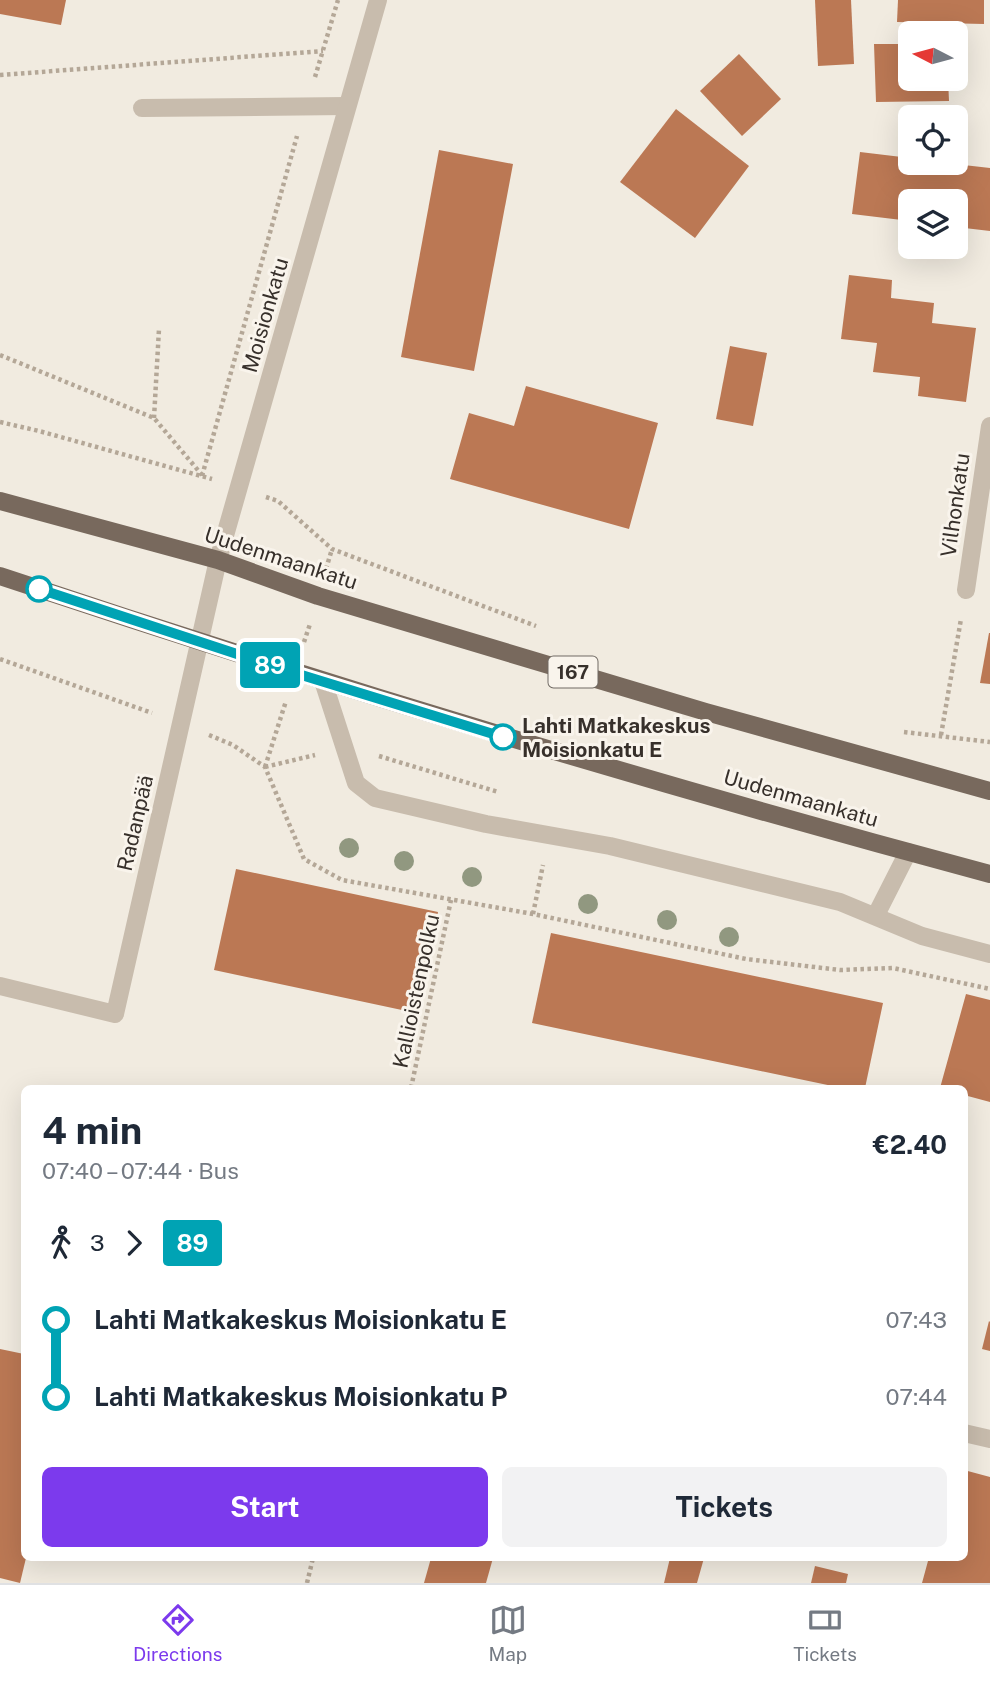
<!DOCTYPE html>
<html lang="en">
<head>
<meta charset="utf-8">
<style>
	body { margin:0; font-family:"Public Sans",sans-serif; background:#f2f2f3; color:#1f2937; height:100vh; display:flex; flex-direction:column; font-size:26px; white-space:nowrap }
	* { box-sizing:border-box; margin:0 }
	p { font-size:23px; color:#747a83 }
	.icon { flex:none; width:38px; height:38px; fill:none; stroke:currentColor; stroke-width:2; stroke-linecap:round; stroke-linejoin:round }
	.map { position:relative; flex:1; overflow:hidden }
	.details { position:absolute; left:21px; top:1085px; width:947px; height:476px; display:flex; flex-direction:column; background:#fff; border-radius:10px; box-shadow:0 7px 28px #0002 }
	.details>* { flex:none }
	.badge { padding:0 14px; border-radius:5px; font-size:24px; line-height:46px }
	.needle { width:46px; rotate:276deg }
	.controls { position:absolute; left:898px; top:21px; display:grid; gap:14px }
	.controls a { display:grid; place-items:center; width:70px; height:70px; border-radius:10px; background:#fff; box-shadow:0 7px 28px #0002; font-size:35px }
	.map>.badge { position:absolute; translate:-50% -50%; box-shadow:0 0 0 4px #fff }
	.legs { display:flex; align-items:center; gap:10px; height:77px; padding:0 21px; font-size:23px }
	.legs p { margin-inline-start:auto }
	.head { display:flex; align-items:center; justify-content:space-between; height:119px; padding:0 21px }
	h1 { font-size:38px; font-weight:700; line-height:52px }
	.primary-button { display:flex; gap:14px; margin-top:auto; padding:14px 21px }
	.primary-button a { flex:1; height:80px; border-radius:10px; background:#7c3aed; color:#fff; font-size:28px; font-weight:700; line-height:80px; text-align:center }
	.primary-button a+a { background:#f2f2f3; color:#1f2937 }
	ul { padding:0 21px; list-style:none }
	li { display:flex; align-items:center; gap:24px; height:77px; font-size:26px }
	li i { display:grid; place-items:center; width:10px; height:100%; margin:0 9px; background:currentColor }
	li i::after { content:''; width:18px; height:18px; margin:-9px; border:5px solid; border-radius:50%; background:#fff }
	li p { margin-inline-start:auto }
	li:first-child i { background:linear-gradient(#0000 50%,currentColor 0) }
	li:last-child i { background:linear-gradient(currentColor 50%,#0000 0) }
	.menu { display:flex; justify-content:space-around; align-items:center; height:98px; border-top:2px solid #e0e1e3; background:#fff; font-size:19px; color:#747a83 }
	.menu a { display:grid; justify-items:center; gap:4px }
	.menu .active { color:#7c3aed }
	.map>svg:first-child { display:block }
</style>
</head>
<body>
<div class="map">
<svg width="990" height="1583" viewBox="0 0 990 1583">
	<rect width="100%" height="100%" fill="#f1ebe0"/>
	<!-- building -->
	<g fill="#bb7854">
		<path d="M0,0H66L61,25L0,14Z"/>
		<path d="M815,0H851L854,64L818,66Z"/>
		<path d="M898,0H984V24L897,22Z"/>
		<path d="M874,44H905V66L910,65V79H948L949,101L876,102Z"/>
		<path d="M739,54L781,99L742,136L700,91Z"/>
		<path d="M676,109L749,166L695,238L620,182Z"/>
		<path d="M439,150L513,164L474,371L401,357Z"/>
		<path d="M860,152L910,158V163H946L990,168V231L956,227V201H910V221L852,214Z"/>
		<path d="M849,275L892,280L891,298L934,303L932,323L976,328L966,402L918,396L920,377L873,372L877,343L841,339Z"/>
		<path d="M730,346L767,353L753,426L716,419Z"/>
		<path d="M526,386L658,423L629,529L450,479L469,413L514,426Z"/>
		<path d="M989,633H990V684L980,683Z"/>
		<path d="M236,869L438,912L416,1013L214,970Z"/>
		<path d="M551,933L883,1003L865,1088H842L532,1023Z"/>
		<path d="M966,994L990,1000V1102L964,1095V1088H940Z"/>
		<path d="M989,1321L990,1322V1351L982,1349Z"/>
		<path d="M0,1349L24,1354L26,1558L20,1583L0,1578Z"/>
		<path d="M964,1470L990,1477V1583H922L928,1561L917,1558H964Z"/>
		<path d="M431,1558H493L486,1583H424Z"/>
		<path d="M670,1558H704L697,1583H664Z"/>
		<path d="M815,1566L848,1574L846,1583H811Z"/>
	</g>
	<g fill="none" stroke-linecap="round" stroke-linejoin="round">
		<!-- path -->
		<g stroke="#b4a797" stroke-width="4.5" stroke-dasharray="3.5 3.5" stroke-linecap="butt">
			<path d="M0,75L323,51"/>
			<path d="M315,77L338,0"/>
			<path d="M0,355L154,418L202,475"/>
			<path d="M154,418L159,329"/>
			<path d="M0,422L39,431L212,479"/>
			<path d="M202,476L297,136"/>
			<path d="M266,497L278,501L332,549L536,626"/>
			<path d="M326,569L332,549"/>
			<path d="M304,642L310,624"/>
			<path d="M0,659L152,713"/>
			<path d="M904,732L990,742"/>
			<path d="M209,735L233,745L265,767L304,859L342,880L533,914L746,959L840,970L893,968L990,989"/>
			<path d="M941,735L961,619"/>
			<path d="M379,756L498,792"/>
			<path d="M265,767L315,755"/>
			<path d="M265,767L286,701"/>
			<path d="M533,914L543,865"/>
			<path d="M411,1088L451,900"/>
			<path d="M307,1583L313,1558"/>
		</g>
		<!-- minor -->
		<g stroke="#c8bcad" stroke-width="18">
			<path d="M142,108L346,106"/>
			<path d="M966,590L990,426"/>
			<path d="M323,681L356,783L375,798L486,824L610,846L840,902L922,936L990,954"/>
			<path d="M876,915L908,852"/>
			<path d="M0,986L115,1014L218,560L378,0"/>
			<path d="M964,1433L990,1439"/>
		</g>
		<!-- major -->
		<g stroke="#78695d" stroke-width="18">
			<path d="M0,501L218,560L318,596L706,712L990,791"/>
			<path d="M0,576C327,685 657,785 990,874"/>
		</g>
	</g>
	<!-- trees -->
	<g fill="#919880">
		<circle cx="349" cy="848" r="10"/>
		<circle cx="404" cy="861" r="10"/>
		<circle cx="472" cy="877" r="10"/>
		<circle cx="588" cy="904" r="10"/>
		<circle cx="667" cy="920" r="10"/>
		<circle cx="729" cy="937" r="10"/>
	</g>
	<g fill="none" stroke-linecap="round" stroke-linejoin="round">
		<defs>
			<path id="line-1" d="M39,589L295,673L503,737"/>
		</defs>
		<!-- line-1 casing -->
		<use href="#line-1" stroke="#fff" stroke-width="16"/>
		<!-- line-1 -->
		<use href="#line-1" stroke="#00a3b4" stroke-width="10"/>
	</g>
	<!-- markers -->
	<g fill="#fff" stroke="#00a3b4" stroke-width="3.5">
		<circle cx="39" cy="589" r="12"/>
		<circle cx="503" cy="737" r="12"/>
	</g>
	<g text-anchor="middle" dominant-baseline="central" stroke-width="6" stroke-linejoin="round" paint-order="stroke">
		<!-- shield labels -->
		<rect fill="#f9f4ec" stroke="#716b65" stroke-width="2" x="548.5" y="656.5" width="49" height="31" rx="5"/>
		<g font-size="19" font-weight="bold" fill="#37302b">
			<text x="573" y="672">167</text>
		</g>
		<!-- street labels -->
		<g font-size="21" fill="#37302b" stroke="#f9f4ec">
			<text transform="translate(265 315) rotate(-74)">Moisionkatu</text>
			<text transform="translate(955 505) rotate(-82)">Vilhonkatu</text>
			<text transform="translate(281 558) rotate(18)">Uudenmaankatu</text>
			<text transform="translate(801 798) rotate(16)">Uudenmaankatu</text>
			<text transform="translate(135 823) rotate(-77)">Radanpää</text>
			<text transform="translate(416 991) rotate(-78)">Kallioistenpolku</text>
		</g>
		<!-- stop labels -->
		<g font-size="21" font-weight="bold" fill="#37302b" stroke="#f9f4ec" text-anchor="start">
			<text x="522" y="725">Lahti Matkakeskus<tspan x="522" dy="24">Moisionkatu E</tspan></text>
		</g>
	</g>
</svg>
<div class="controls">
<a><svg class="needle" viewBox="-14 -14 28 28"><path d="M0-13l5 13h-10z" fill="#e53935"/><path d="M0 13l5-13h-10z" fill="#747a83"/></svg></a>
<a><svg class="icon" aria-label="locate" viewBox="0 0 24 24"><circle cx="12" cy="12" r="6"/><path d="M12 2v4M12 18v4M2 12h4M18 12h4"/></svg></a>
<a><svg class="icon" aria-label="layers" viewBox="0 0 24 24"><path d="M12 4l9 5-9 5-9-5zM3 14l9 5 9-5"/></svg></a>
</div>
<b class="badge" style="left:270px;top:665px;background:#00a3b4;color:#fff">89</b>
<section class="details">
<div class="head"><div><h1>4 min</h1><p>07:40 – 07:44 · Bus</p></div><b>€2.40</b></div>
<div class="legs"><svg class="icon" aria-label="walk" viewBox="0 0 24 24"><circle cx="13" cy="4" r="2"/><path d="M13 8l-2 6 4 7M11 14l-3 7M7 12l3-4h3l4 4"/></svg>3<svg class="icon" aria-label="forward" viewBox="0 0 24 24"><path d="M9 5l7 7-7 7"/></svg><b class="badge" style="background:#00a3b4;color:#fff">89</b></div>
<ul>
<li><i style="color:#00a3b4"></i><b>Lahti Matkakeskus Moisionkatu E</b><p>07:43</p></li>
<li><i style="color:#00a3b4"></i><b>Lahti Matkakeskus Moisionkatu P</b><p>07:44</p></li>
</ul>
<div class="primary-button"><a>Start</a><a>Tickets</a></div>
</section>
</div>
<nav class="menu">
<a class="active"><svg class="icon" aria-label="directions" viewBox="0 0 24 24"><path d="M12 3l9 9-9 9-9-9zM9 14v-3h6M13 9l2 2-2 2"/></svg>Directions</a>
<a><svg class="icon" aria-label="map" viewBox="0 0 24 24"><path d="M3 6l6-2 6 2 6-2v14l-6 2-6-2-6 2zM9 4v14M15 6v14"/></svg>Map</a>
<a><svg class="icon" aria-label="tickets" viewBox="0 0 24 24"><path d="M3 7h18v10H3zM15 7v10"/></svg>Tickets</a>
</nav>
</body>
</html>
